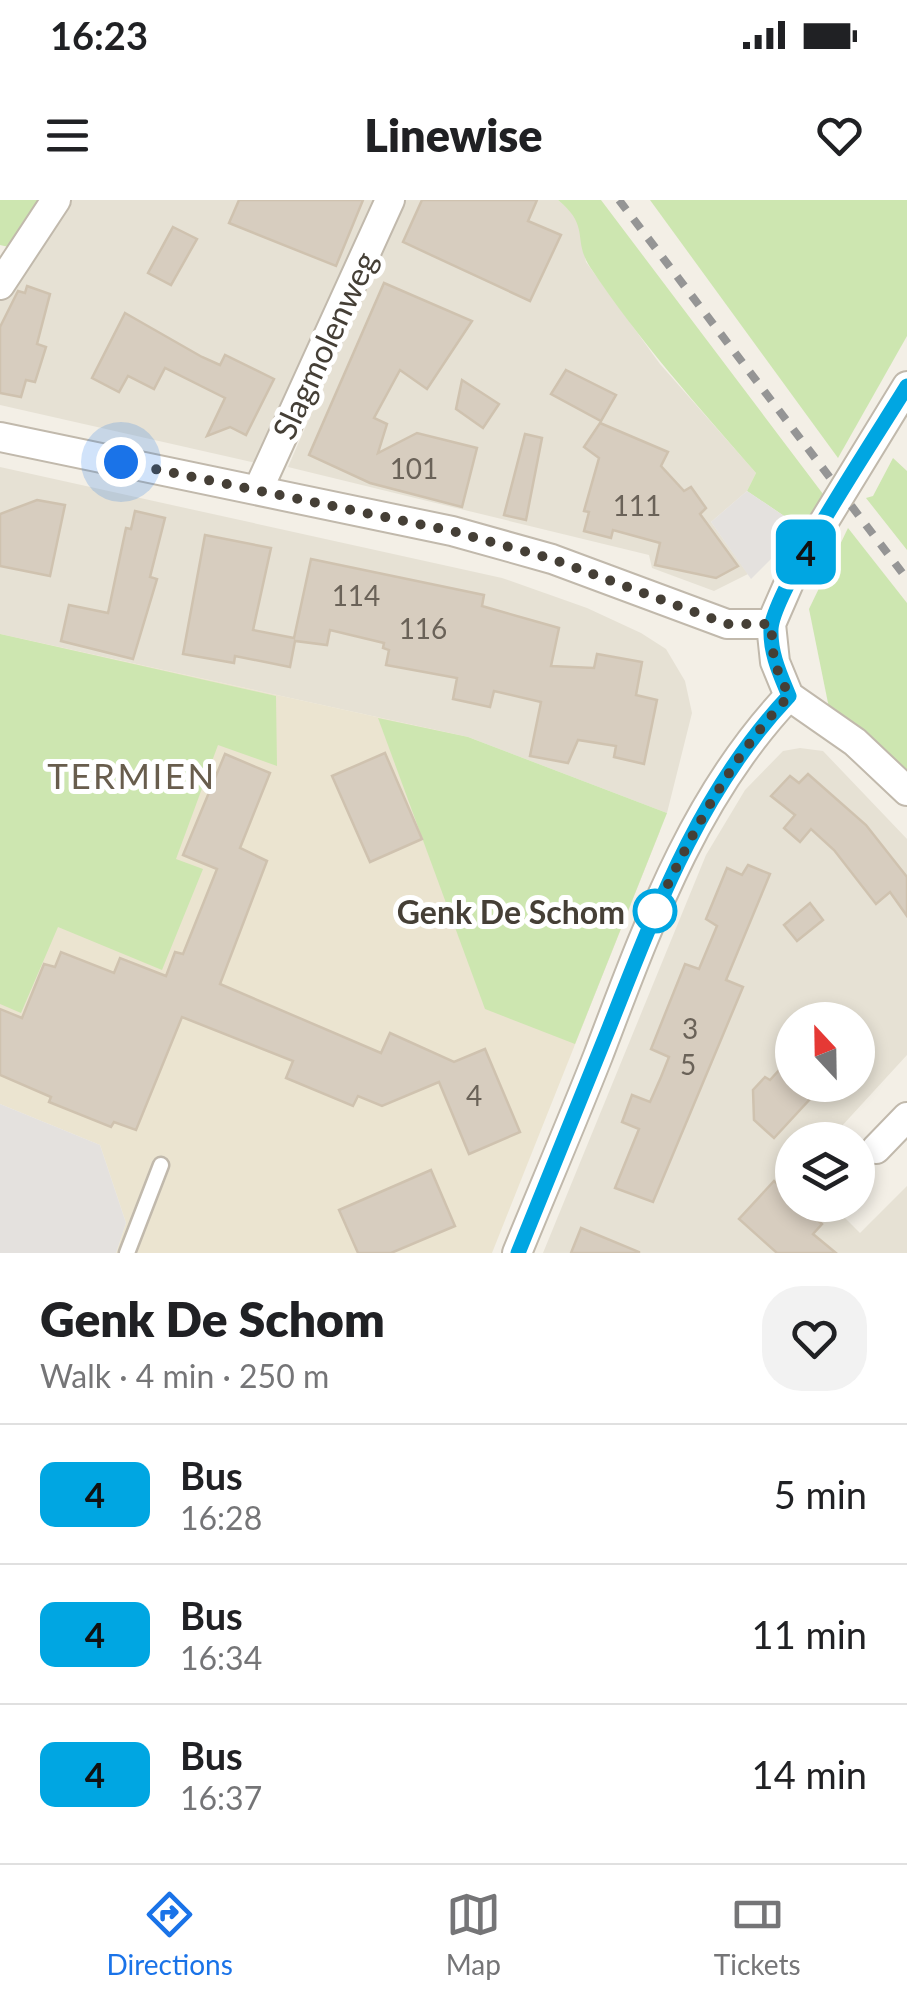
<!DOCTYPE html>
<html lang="en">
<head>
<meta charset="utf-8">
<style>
	body { margin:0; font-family:Lato,sans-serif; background:#f2f2f2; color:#202124; height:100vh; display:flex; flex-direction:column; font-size:38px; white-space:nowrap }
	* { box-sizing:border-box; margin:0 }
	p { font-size:32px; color:#757577 }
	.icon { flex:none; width:55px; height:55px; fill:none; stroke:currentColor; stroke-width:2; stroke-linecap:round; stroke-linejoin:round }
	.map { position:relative; height:1053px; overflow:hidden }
	.sheet { display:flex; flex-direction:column; background:#fff; flex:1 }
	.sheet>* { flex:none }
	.badge { padding:0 20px; border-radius:15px; font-size:35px; line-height:65px }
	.needle { width:65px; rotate:338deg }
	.controls { position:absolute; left:775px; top:802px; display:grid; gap:20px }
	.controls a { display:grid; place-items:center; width:100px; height:100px; border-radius:50%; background:#fff; box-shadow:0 5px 15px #0003; font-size:50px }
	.you { position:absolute; width:50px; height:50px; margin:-25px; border:8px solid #fff; border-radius:50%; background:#1a73e8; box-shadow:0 0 0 15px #1a73e833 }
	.map>.badge { position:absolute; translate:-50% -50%; box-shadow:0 0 0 5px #fff }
	.round { display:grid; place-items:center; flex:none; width:105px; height:105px; border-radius:40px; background:#f2f2f2 }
	.headline { display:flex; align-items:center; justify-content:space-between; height:170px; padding:0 40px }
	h1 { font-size:48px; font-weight:800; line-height:75px }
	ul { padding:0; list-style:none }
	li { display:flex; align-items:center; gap:30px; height:140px; padding:0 40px; border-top:2px solid #e0e0e0 }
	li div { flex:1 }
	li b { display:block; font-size:38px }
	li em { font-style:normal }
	li .badge { min-width:110px; font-weight:700; text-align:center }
	.status { display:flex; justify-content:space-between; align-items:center; height:70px; padding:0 50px; background:#fff; direction:ltr }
	.status svg { height:28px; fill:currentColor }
	header { display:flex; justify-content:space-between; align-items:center; height:130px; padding:0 40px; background:#fff; font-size:45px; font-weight:800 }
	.tabs { display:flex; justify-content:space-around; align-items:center; height:140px; border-top:2px solid #e0e0e0; background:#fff; font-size:28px; color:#757577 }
	.tabs a { display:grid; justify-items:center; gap:5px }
	.tabs .current { color:#1a73e8 }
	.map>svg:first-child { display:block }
</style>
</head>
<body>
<div class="status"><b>16:23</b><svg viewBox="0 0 49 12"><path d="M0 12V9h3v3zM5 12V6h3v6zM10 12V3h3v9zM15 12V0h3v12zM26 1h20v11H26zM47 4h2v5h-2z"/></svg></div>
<header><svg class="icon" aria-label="menu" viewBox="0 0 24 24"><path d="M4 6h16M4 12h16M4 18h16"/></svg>Linewise<svg class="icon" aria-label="heart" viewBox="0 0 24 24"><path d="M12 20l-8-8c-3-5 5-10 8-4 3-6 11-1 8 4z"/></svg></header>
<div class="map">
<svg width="907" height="1053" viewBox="0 0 907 1053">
	<rect width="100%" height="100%" fill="#f3efe6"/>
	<!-- residential -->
	<g fill="#e6e1d4" fill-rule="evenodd">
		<path d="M64,0H381L260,264L0,205V99Z"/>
		<path d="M404,0H558L577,16L586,62L660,164L756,273L747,291L711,322L748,374L714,391L652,368L649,355L288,267Z"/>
		<path d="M0,267L502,378L587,408L641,433L666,449L685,481L692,513L667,613L468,537L0,434Z"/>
		<path d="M800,548L823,551L907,639V855L829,940H792V1005H832L860,1033L907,986V1053H543L706,655L745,590L783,551ZM792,820H858V885H792Z"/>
	</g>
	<!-- education -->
	<path fill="#ebe4d0" d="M0,434L468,537L660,631L492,1053H116L126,1023L100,945L0,904Z"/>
	<!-- green -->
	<g fill="#cde6b0">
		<path d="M0,0H44L13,48L0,45Z"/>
		<path d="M558,0H601L823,294L806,325L802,328L747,291L756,273C698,206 639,141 590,67C572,39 591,27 558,0Z"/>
		<path d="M650,0H907V136L838,258Z"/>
		<path d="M893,258L907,271V350L866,298L873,296Z"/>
		<path d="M848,328L907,403V572L829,508L809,409Z"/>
		<path d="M0,434L276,496L277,566L218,545L176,659L203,669L162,770L58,727L21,813L0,804Z"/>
		<path d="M378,518L468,537L667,613L575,844L485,809Z"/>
	</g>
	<!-- parking -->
	<g fill="#e4e1de">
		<path d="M747,291L802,328L751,379L711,322Z"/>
		<path d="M0,904L100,945L126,1023L116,1053H0Z"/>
	</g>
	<!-- building -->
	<g fill="#d7cdbf" stroke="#cfc2af" stroke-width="2.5">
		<path d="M239,0H363L336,66L229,23Z"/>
		<path d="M422,0H537L528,21L561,35L530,101L403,42Z"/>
		<path d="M173,27L197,39L171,85L148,73Z"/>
		<path d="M384,83L472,121L427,189L400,170L374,218L387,224L378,253L417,233L477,248L462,307L370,283L309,255Z"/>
		<path d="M27,86L50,94L37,144L46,147L35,182L26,180L21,197L0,193V127L18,91L25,93Z"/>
		<path d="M125,113L202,157L220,165L225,155L274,179L246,235L230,227L207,236L225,198L165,168L154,189L128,176L119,192L92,178Z"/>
		<path d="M566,170L616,195L601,221L551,194Z"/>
		<path d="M462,180L499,204L483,228L456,209Z"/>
		<path d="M600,223L668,252L661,266L684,291L691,287L706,308L700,314L738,366L716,378L655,365L660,343L613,330L611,338L584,331L589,312L584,311L599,258L584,247Z"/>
		<path d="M525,234L542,238L526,320L504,315Z"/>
		<path d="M37,300L65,305L50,376L0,366V314Z"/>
		<path d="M135,311L165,318L150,377L157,379L133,459L61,441L69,405L108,413L126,328L131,329Z"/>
		<path d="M205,335L271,348L253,430L294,438L311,359L484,395L482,406L559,428L551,466L594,468L597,454L642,462L636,495L657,500L644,564L614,557L616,546L578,540L568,563L530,556L541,502L494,491L490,507L453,499L457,478L386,465L389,450L383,448L384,443L330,430L327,445L295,441L290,467L235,456L234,463L183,454Z"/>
		<path d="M385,553L422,639L370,662L332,576Z"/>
		<path d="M225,554L270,573L240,648L267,661L220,784L381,853L390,833L454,862L485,849L520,932L469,954L439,882L382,906L358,896L353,906L286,878L293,861L182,817L136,930L114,922L111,927L49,902L51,897L0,875V809L22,818L44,764L55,767L61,752L114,773L120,758L166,776L175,752L183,754L217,669L183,655Z"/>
		<path d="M808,574L866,625L907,677V716L890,692L876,704L834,650L811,629L800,642L784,628L795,615L771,596L790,576L799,583Z"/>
		<path d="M748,665L770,674L726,780L743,787L653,1002L615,988L639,929L622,922L632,895L650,902L661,877L669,857L651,849L685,764L699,769L717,726L706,719L727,668L742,675Z"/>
		<path d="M810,703L823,720L797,741L784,725Z"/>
		<path d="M792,856V885H823L774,938L754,920L753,890L765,877L770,880Z"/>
		<path d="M431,970L455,1026L391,1053H358L339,1010Z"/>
		<path d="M774,981L792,997V1005H801L822,1024L813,1034L836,1053H777L739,1019Z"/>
		<path d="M581,1028L639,1052V1053H571Z"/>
	</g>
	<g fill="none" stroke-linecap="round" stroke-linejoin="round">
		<defs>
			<path id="lane" d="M127,1053L161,965"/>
			<g id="street">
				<path d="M0,85L56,0"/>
				<path d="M907,186L795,369L771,424L775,462L789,496L855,542L907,591"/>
				<path d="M0,237L452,331L552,359L727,424H771"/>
				<path d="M258,290L390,0"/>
				<path d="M876,949L907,917"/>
				<path d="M517,1053C544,987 572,922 598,856C647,728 693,597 789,496"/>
			</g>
		</defs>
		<!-- lane casing -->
		<use href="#lane" stroke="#c1b9ac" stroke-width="19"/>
		<!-- street casing -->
		<use href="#street" stroke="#c1b9ac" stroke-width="32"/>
		<!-- lane -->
		<use href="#lane" stroke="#fff" stroke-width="14"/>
		<!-- street -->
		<use href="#street" stroke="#fff" stroke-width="28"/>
		<!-- rail -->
		<path stroke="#959595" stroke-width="8" stroke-dasharray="12 12" stroke-linecap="butt" d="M619,0L907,379"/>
	</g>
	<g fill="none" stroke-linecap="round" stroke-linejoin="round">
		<defs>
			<path id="line" d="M518,1053C548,978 579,903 609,828C656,709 700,590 789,496C780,474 770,453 771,429C773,391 881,229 907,186"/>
		</defs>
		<!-- line casing -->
		<use href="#line" stroke="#fff" stroke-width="22"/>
		<!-- line -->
		<use href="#line" stroke="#00a6e2" stroke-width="15"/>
		<!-- walk -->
		<path stroke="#453f36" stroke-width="10" stroke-dasharray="0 18" d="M121,262L452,331L552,359L727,424H771L774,462L789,496C729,559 690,638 655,711"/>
	</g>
	<!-- markers -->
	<circle fill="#fff" stroke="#00a6e2" stroke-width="5" cx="655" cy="711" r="20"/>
	<g text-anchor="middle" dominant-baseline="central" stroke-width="10" stroke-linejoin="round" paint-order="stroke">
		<!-- number labels -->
		<g font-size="28" fill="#6a6258">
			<text x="414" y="268">101</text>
			<text x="637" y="305">111</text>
			<text x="356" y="395">114</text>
			<text x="423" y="428">116</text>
			<text x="690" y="828">3</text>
			<text x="688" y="864">5</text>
			<text x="474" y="895">4</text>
		</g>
		<!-- street labels -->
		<g font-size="32" fill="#453f36" stroke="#fff">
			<text transform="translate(324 145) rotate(-65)">Slagmolenweg</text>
		</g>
		<!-- stop labels -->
		<g font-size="32" font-weight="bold" fill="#453f36" stroke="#fff" text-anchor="end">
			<text x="625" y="711">Genk De Schom</text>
		</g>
		<!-- neighbourhood labels -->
		<g font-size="35" letter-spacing="2.5" fill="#685d4d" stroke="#fff">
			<text x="132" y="575">TERMIEN</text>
		</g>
	</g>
</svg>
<div class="controls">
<a><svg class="needle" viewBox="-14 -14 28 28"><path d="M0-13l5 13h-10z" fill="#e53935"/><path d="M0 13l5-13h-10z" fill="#757577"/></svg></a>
<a><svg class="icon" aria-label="layers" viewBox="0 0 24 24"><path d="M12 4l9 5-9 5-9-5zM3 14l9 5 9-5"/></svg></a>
</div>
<div class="you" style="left:121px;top:262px"></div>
<b class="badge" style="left:806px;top:352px;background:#00a6e2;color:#111">4</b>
</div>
<section class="sheet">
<div class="headline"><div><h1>Genk De Schom</h1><p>Walk · 4 min · 250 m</p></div><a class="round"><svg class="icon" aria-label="heart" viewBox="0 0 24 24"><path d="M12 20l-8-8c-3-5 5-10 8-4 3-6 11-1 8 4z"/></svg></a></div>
<ul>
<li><span class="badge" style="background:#00a6e2;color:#111">4</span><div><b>Bus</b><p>16:28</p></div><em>5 min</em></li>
<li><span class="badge" style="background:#00a6e2;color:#111">4</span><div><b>Bus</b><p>16:34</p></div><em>11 min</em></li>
<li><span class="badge" style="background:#00a6e2;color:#111">4</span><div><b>Bus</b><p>16:37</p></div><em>14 min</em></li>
</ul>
</section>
<nav class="tabs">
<a class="current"><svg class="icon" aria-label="directions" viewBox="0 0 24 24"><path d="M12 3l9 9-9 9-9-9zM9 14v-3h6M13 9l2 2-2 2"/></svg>Directions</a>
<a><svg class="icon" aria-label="map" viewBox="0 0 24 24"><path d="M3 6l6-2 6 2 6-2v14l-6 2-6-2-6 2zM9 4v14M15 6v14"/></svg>Map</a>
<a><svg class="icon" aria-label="tickets" viewBox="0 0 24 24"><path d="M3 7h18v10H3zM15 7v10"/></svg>Tickets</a>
</nav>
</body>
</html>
